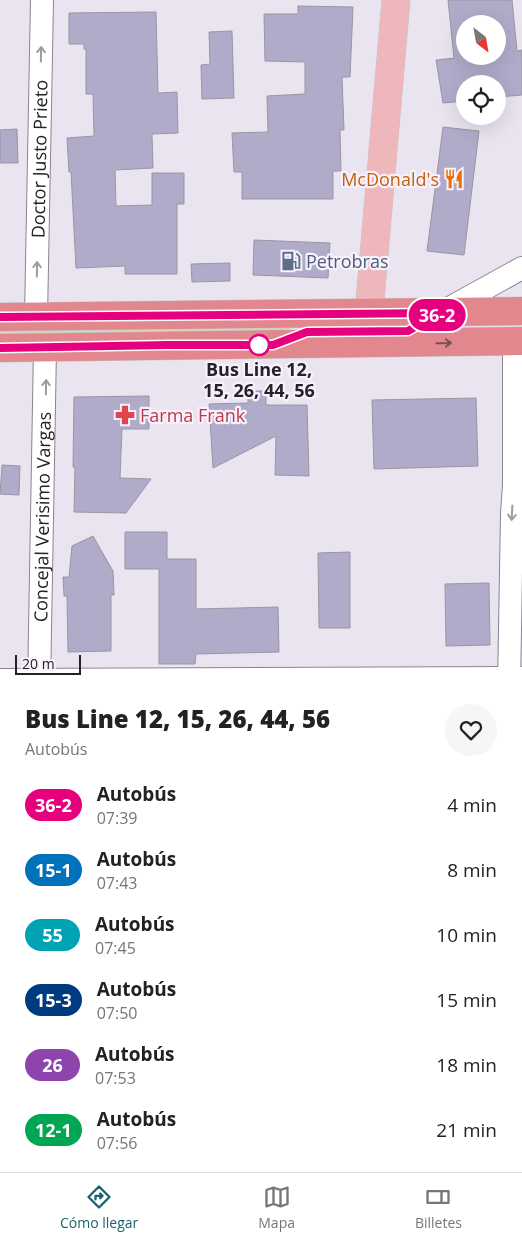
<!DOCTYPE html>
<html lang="es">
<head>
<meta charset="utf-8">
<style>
	body { margin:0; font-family:"Open Sans",sans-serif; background:#f6f6f6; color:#222; height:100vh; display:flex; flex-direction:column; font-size:19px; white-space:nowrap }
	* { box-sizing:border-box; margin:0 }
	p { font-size:16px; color:#767676 }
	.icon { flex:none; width:28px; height:28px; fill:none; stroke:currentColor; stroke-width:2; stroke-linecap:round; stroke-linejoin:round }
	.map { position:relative; height:687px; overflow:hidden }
	.side { display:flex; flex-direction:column; background:#fff; flex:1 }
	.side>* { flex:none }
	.badge { padding:0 10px; border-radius:16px; font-size:18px; line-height:32px }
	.needle { width:32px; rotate:149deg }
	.controls { position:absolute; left:456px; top:15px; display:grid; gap:10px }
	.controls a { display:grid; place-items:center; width:50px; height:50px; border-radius:50%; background:#fff; box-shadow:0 5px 20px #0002; font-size:25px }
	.scale { position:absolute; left:15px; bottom:12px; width:66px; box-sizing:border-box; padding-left:5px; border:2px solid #252227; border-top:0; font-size:14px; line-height:18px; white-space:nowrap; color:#252227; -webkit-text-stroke:4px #f7f1fe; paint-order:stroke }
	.map>.badge { position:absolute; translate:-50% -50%; box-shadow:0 0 0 2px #fff }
	.round { display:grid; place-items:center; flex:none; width:52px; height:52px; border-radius:26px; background:#f6f6f6 }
	.headline { display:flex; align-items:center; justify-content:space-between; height:85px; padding:0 25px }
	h1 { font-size:24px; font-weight:800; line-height:38px }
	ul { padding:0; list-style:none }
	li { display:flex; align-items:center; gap:15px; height:65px; padding:0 25px }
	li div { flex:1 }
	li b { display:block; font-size:19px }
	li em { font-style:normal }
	li .badge { min-width:55px; font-weight:700; text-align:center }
	.dock { display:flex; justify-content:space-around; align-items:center; height:70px; border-top:1px solid #e0e0e0; background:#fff; font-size:14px; color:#767676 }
	.dock a { display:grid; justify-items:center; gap:2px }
	.dock .selected { color:#17656a }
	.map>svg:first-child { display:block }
</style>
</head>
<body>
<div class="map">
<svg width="522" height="687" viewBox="0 0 522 687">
	<rect width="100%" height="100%" fill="#eae4f1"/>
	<!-- green -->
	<path fill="#d3d6be" d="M0,327H291V329L265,334L0,335Z"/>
	<!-- building -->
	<g fill="#b0abc9" stroke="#9896a3" fill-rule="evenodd">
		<path d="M448,0H512L517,51L522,50V95L498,97V84H465V101L443,103L436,60L454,58ZM465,24H498V56H465Z"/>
		<path d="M298,6L353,7L350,77H342L344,130H340L341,171H333V199H242V172H234L232,133L268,132L267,96L305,94V62L265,61L264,14H298Z"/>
		<path d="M156,12L158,93L177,92L178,133L152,134L153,168L115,170L116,206L152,205V173H184V204H177V274H125V266L76,268L71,172H69L67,138L94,136L93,94H86V49H84V44H69V13Z"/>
		<path d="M232,31L234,98L202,99L201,65L210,64L209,32Z"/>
		<path d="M443,127L479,131L464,255L427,251Z"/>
		<path d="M17,129L18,163H0V130Z"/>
		<path d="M254,240L330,243L328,278L253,275Z"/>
		<path d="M230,263V281L192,282L191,264Z"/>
		<path d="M248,391H266V405H307L309,476L275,475L276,436L213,468L209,404L248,403Z"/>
		<path d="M149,396V429H122L120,478L151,479L126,513L74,512L75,468L73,467L74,397Z"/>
		<path d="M476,398L478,466L374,469L372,400Z"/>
		<path d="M2,465L20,466L19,495L0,494Z"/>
		<path d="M125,532H167V559H196V609L278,607L279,652L196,654L195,664H159V569H125Z"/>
		<path d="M93,536L113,571L114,595H111V651L68,652L67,596H64L63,577H69L72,546Z"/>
		<path d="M350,552V628H319L318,553Z"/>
		<path d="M489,583L490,645L446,646L445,584Z"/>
	</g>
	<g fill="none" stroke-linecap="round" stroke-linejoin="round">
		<defs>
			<g id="minor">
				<path id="s1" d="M36,318L42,0"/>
				<path d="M382,331H408L522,268"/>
				<path d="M0,680L522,678"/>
				<path id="s2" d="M39,687L45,348"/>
				<path d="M509,687L512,514L514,485V341"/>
			</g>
			<path id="major" d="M369,312L396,0"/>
			<g id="highway">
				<path d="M0,317L522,311"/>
				<path d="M0,348L522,341"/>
			</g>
		</defs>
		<!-- minor casing -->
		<use href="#minor" stroke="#8a8490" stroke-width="24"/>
		<!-- major casing -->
		<use href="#major" stroke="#c6c6c7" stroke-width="29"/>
		<!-- highway casing -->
		<use href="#highway" stroke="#c6c6c7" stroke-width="29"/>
		<!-- minor -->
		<use href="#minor" stroke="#fff" stroke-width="22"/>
		<!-- major -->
		<use href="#major" stroke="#edb7bb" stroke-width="28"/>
		<!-- highway -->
		<use href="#highway" stroke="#e1878d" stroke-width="28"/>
	</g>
	<!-- one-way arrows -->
	<defs><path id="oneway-shaft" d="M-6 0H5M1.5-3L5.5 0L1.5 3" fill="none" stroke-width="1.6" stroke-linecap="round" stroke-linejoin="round" transform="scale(1.25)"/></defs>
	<g stroke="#9d9c9e">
		<use href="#oneway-shaft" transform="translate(41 54) rotate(-89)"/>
		<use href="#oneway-shaft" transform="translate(37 269) rotate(-89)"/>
		<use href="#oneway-shaft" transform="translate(46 387) rotate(-89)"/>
		<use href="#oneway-shaft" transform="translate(512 513) rotate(93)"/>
	</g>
	<use stroke="#7a4f55" href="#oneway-shaft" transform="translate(444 343) rotate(-1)"/>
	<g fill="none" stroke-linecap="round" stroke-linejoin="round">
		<defs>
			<path id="line" d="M0,317L440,313L408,331L307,332L273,345H168L0,348"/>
		</defs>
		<!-- line casing -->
		<use href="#line" stroke="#fff" stroke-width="11"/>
		<!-- line -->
		<use href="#line" stroke="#e6007e" stroke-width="8"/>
	</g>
	<!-- icons -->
	<defs>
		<symbol id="restaurant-bare" viewBox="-9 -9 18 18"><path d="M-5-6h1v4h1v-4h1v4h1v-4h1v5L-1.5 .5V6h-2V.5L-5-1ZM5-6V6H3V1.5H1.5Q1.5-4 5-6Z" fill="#e8710a" stroke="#f7f1fe" stroke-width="2.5" paint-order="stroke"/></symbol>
		<symbol id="fuel-bare" viewBox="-9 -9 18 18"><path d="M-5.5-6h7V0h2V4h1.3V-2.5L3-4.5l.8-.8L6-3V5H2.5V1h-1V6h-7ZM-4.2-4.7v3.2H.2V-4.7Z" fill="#5c6f8a" stroke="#f7f1fe" stroke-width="2.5" paint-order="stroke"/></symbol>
		<symbol id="pharmacy-bare" viewBox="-9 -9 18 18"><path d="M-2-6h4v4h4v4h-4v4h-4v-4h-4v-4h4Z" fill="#e0444e" stroke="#f7f1fe" stroke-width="2.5" paint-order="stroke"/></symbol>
	</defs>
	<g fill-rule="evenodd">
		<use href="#restaurant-bare" x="440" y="165" width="28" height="28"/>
		<use href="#fuel-bare" x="277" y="247" width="28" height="28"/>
		<use href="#pharmacy-bare" x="111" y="401" width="28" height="28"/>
	</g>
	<!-- markers -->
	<circle fill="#fff" stroke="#e6007e" stroke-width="2.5" cx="259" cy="345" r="10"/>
	<g text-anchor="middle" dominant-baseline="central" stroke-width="4.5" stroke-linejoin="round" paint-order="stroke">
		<!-- street labels -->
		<g font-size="18" fill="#252227" stroke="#f7f1fe">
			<text stroke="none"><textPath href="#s1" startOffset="159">Doctor Justo Prieto</textPath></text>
			<text stroke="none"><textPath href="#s2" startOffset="170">Concejal Verisimo Vargas</textPath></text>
		</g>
		<!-- food labels -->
		<g font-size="18" fill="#c56008" stroke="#f7f1fe" text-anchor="end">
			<text x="439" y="179">McDonald's</text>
		</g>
		<!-- service labels -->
		<g font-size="18" fill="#4e5e75" stroke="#f7f1fe" text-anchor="start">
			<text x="306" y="261">Petrobras</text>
		</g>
		<!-- stop labels -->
		<g font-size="18" font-weight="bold" fill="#252227" stroke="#f7f1fe">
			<text x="259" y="369">Bus Line 12,<tspan x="259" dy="21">15, 26, 44, 56</tspan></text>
		</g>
		<!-- health labels -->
		<g font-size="18" fill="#be3a42" stroke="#f7f1fe" text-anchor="start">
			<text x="140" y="415">Farma Frank</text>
		</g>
	</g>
</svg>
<div class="controls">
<a><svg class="needle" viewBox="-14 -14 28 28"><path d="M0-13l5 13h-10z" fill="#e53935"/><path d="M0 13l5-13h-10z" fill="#767676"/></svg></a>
<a><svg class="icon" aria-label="locate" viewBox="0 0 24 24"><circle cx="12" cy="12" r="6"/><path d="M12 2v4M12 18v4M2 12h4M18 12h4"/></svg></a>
</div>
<div class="scale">20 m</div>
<b class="badge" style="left:437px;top:315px;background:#e6007e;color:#fff">36-2</b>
</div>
<section class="side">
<div class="headline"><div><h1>Bus Line 12, 15, 26, 44, 56</h1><p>Autobús</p></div><a class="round"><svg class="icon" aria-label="heart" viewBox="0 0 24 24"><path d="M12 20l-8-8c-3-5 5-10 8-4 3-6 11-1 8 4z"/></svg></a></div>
<ul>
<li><span class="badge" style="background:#e6007e;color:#fff">36-2</span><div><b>Autobús</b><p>07:39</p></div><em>4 min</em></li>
<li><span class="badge" style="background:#0072bc;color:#fff">15-1</span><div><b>Autobús</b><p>07:43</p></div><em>8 min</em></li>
<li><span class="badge" style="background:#00a3b4;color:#fff">55</span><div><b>Autobús</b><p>07:45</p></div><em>10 min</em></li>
<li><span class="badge" style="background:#003b80;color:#fff">15-3</span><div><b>Autobús</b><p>07:50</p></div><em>15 min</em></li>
<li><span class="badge" style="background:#8e44ad;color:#fff">26</span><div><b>Autobús</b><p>07:53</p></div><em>18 min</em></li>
<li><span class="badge" style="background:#00a651;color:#fff">12-1</span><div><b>Autobús</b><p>07:56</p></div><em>21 min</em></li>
</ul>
</section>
<nav class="dock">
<a class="selected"><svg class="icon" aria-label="directions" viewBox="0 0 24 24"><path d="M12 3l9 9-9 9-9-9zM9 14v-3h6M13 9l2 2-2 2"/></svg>Cómo llegar</a>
<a><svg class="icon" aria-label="map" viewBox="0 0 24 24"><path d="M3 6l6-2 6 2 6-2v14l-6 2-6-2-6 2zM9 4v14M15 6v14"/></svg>Mapa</a>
<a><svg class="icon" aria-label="tickets" viewBox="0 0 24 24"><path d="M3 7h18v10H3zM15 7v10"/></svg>Billetes</a>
</nav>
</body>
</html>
